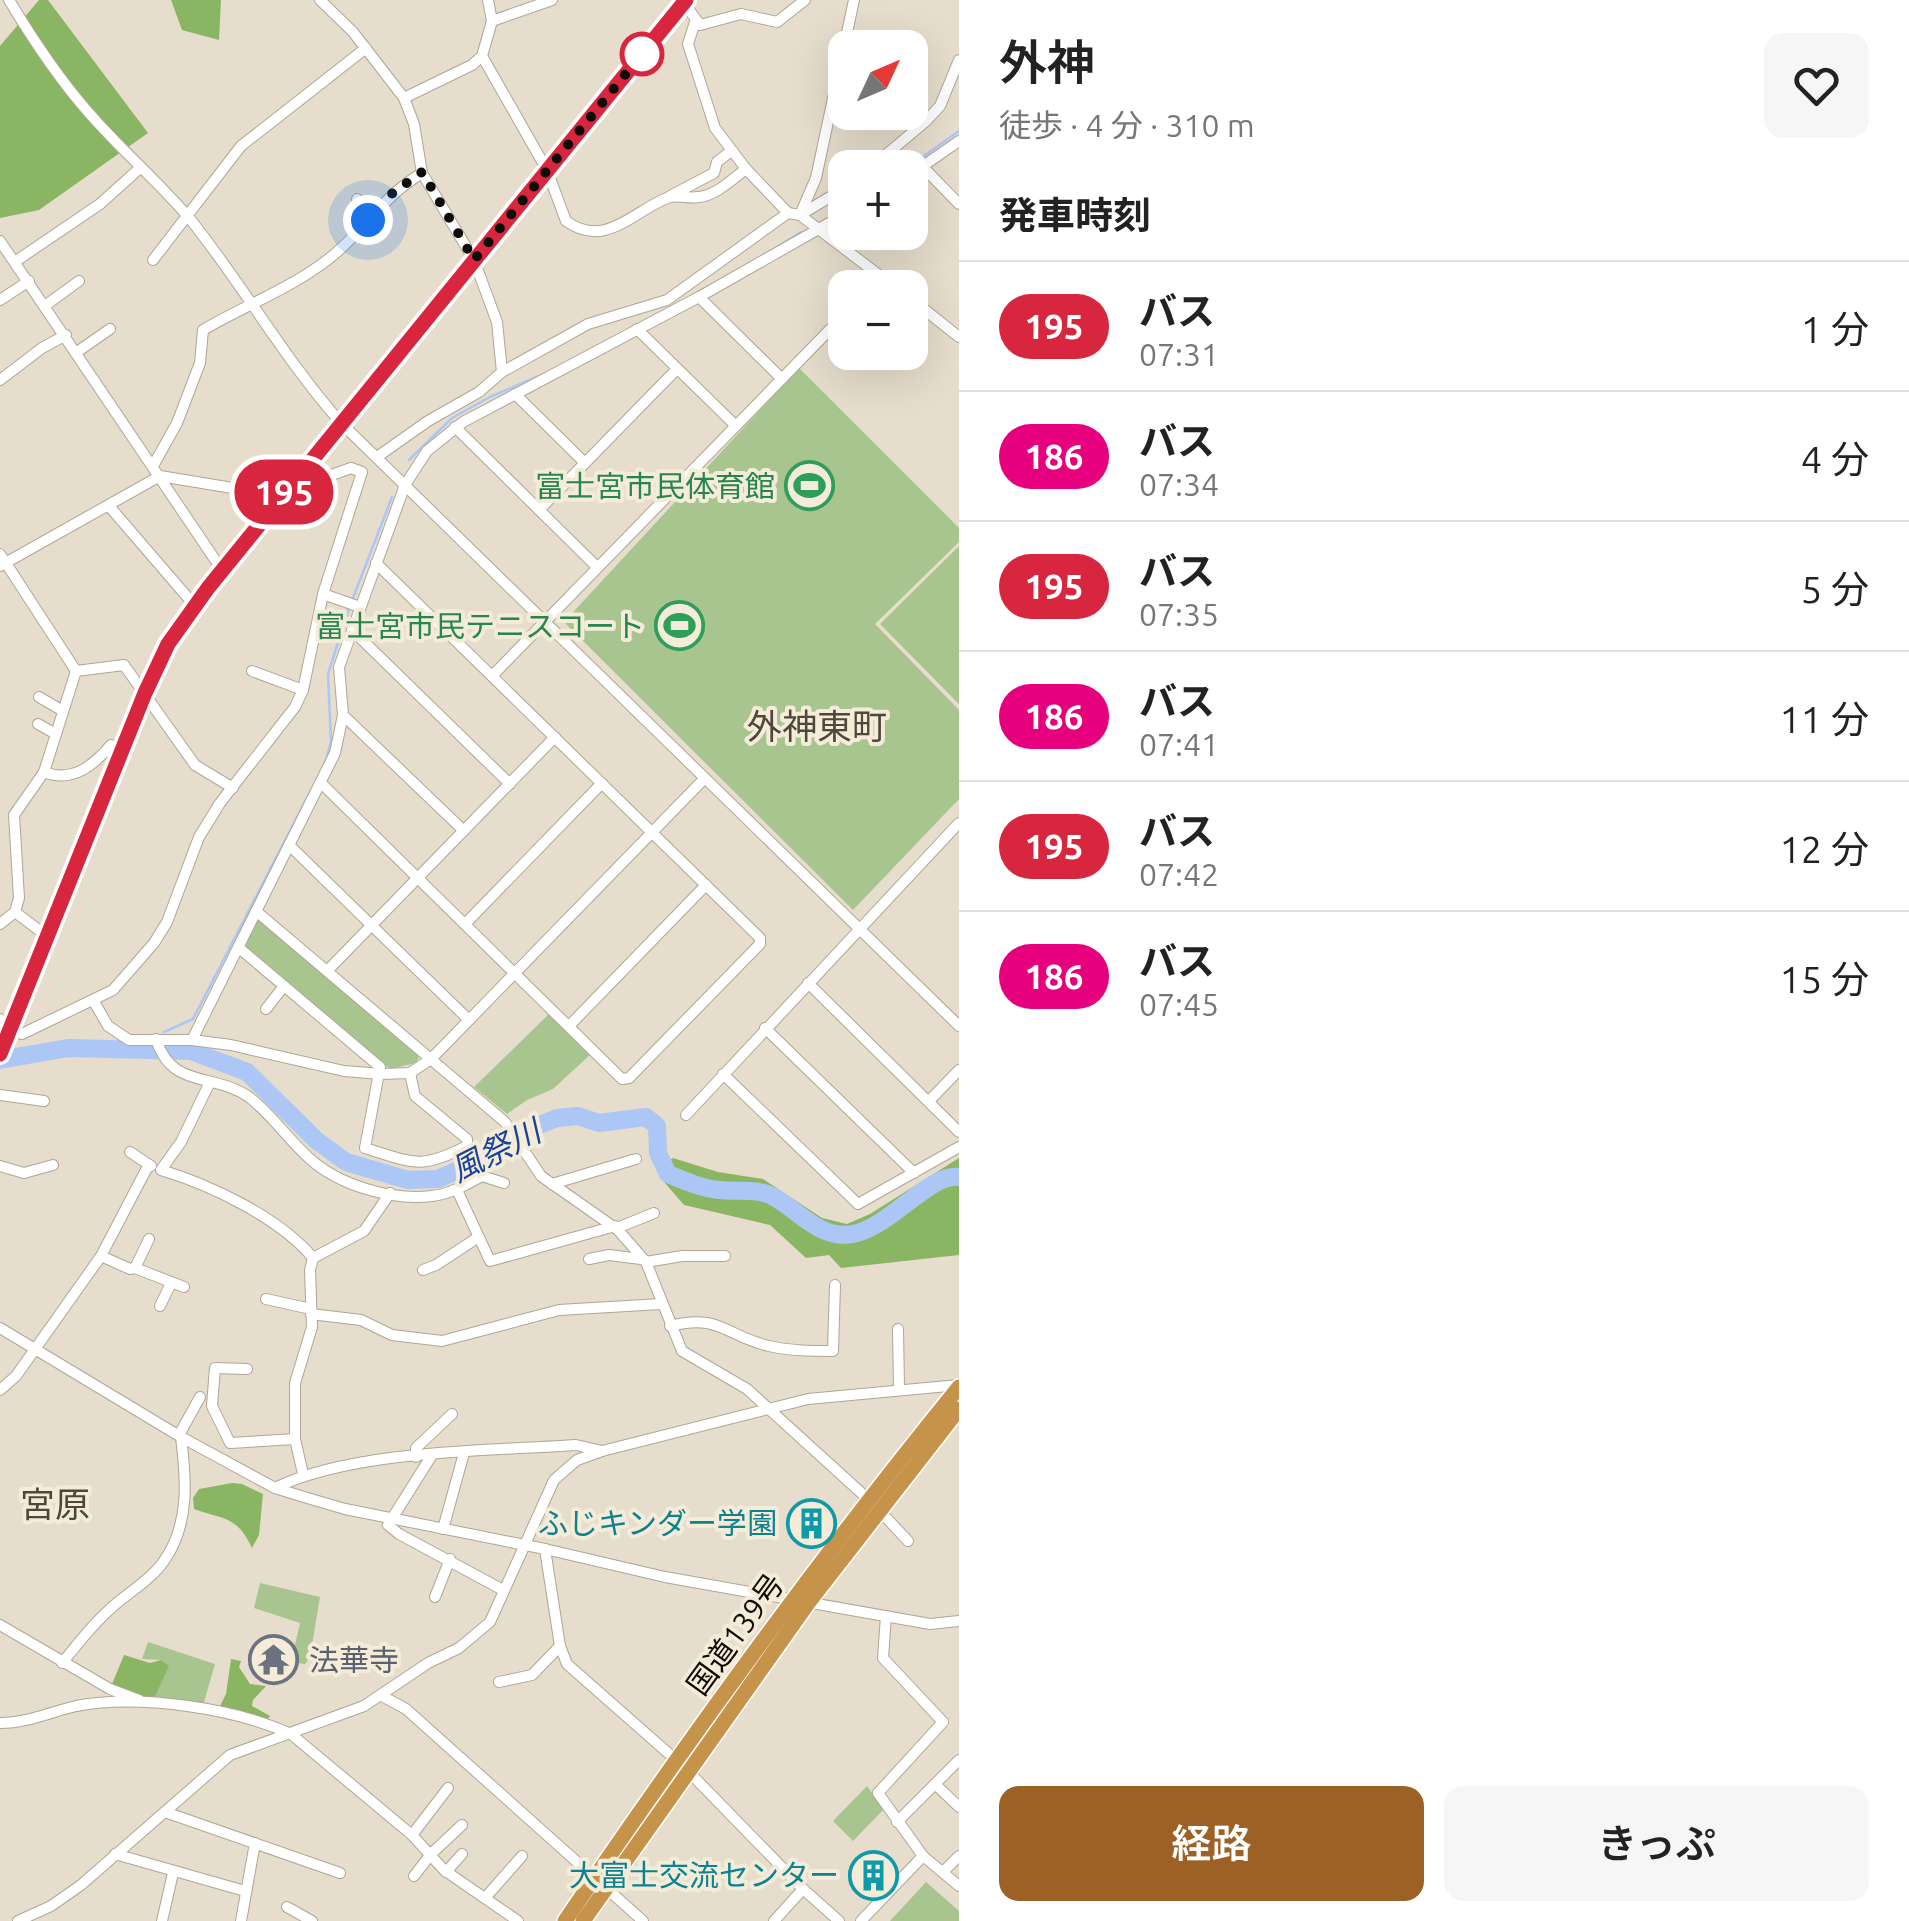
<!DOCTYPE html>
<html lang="ja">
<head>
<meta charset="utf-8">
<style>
	body { margin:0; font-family:Ubuntu,"Noto Sans JP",sans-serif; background:#f6f6f6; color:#222; height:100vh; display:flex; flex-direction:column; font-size:38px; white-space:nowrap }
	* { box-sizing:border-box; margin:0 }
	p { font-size:32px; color:#767676 }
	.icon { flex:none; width:55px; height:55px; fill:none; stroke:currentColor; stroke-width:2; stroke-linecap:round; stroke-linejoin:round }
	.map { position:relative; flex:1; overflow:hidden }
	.panel { display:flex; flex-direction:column; background:#fff; width:950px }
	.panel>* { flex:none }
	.badge { padding:0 20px; border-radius:32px; font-size:35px; line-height:65px }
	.needle { width:65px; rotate:46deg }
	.buttons { position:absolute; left:828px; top:30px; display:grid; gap:20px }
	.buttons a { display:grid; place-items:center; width:100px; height:100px; border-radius:20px; background:#fff; box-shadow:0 10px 40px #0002; font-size:50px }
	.you { position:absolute; width:50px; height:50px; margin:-25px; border:8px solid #fff; border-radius:50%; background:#1a73e8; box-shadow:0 0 0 15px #1a73e833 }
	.map>.badge { position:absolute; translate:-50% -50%; box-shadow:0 0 0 5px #fff }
	h2 { padding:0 40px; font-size:38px; line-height:90px }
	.round { display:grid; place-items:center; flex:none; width:105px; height:105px; border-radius:20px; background:#f6f6f6 }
	.summary { display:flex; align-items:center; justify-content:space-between; height:170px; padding:0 40px }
	h1 { font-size:48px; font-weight:600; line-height:75px }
	.button { display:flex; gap:20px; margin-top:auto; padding:20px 40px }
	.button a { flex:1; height:115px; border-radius:20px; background:#9e6125; color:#fff; font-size:40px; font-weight:600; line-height:115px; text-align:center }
	.button a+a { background:#f6f6f6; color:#222 }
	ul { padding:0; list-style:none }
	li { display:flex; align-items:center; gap:30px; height:130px; padding:0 40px; border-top:2px solid #e0e0e0 }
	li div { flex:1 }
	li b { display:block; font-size:38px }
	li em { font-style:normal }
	li .badge { min-width:110px; font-weight:700; text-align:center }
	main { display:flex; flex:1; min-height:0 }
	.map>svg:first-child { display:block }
</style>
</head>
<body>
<main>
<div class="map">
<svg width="959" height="1921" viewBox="0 0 959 1921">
	<rect width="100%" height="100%" fill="#e6ddcc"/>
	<!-- green -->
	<g fill="#a8c590">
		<path d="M799,368L959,528V542L875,624L959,710V799L853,910L564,622Z"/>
		<path d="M959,546V704L880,624Z"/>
		<path d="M258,919L420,1055L416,1063L390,1069L244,946Z"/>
		<path d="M550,1013L591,1054L553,1089L527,1100L507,1114L474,1087Z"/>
		<path d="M260,1583L320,1597L310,1657L305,1664L291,1662L300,1623L254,1608Z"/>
		<path d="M148,1642L215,1664L202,1709L152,1703L161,1660L142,1659Z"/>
		<path d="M867,1786L884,1809L853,1841L833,1821Z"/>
		<path d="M926,1882L959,1911V1921H890Z"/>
	</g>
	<!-- forest -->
	<g fill="#8ab664">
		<path d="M39,0H48L148,133L39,210L0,218V46Z"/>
		<path d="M171,0H221L219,40L182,30Z"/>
		<path d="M673,1158L718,1172L763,1179L822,1218L847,1224L870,1214L959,1158V1255L841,1268L829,1255L806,1258L770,1225L684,1205L665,1183L658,1168Z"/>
		<path d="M232,1483L242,1484L263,1494L259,1535L252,1548C237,1516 225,1520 194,1509L193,1498L199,1489Z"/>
		<path d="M124,1655L150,1663L161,1660L169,1666L152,1703L110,1689Z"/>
		<path d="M231,1659L241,1661L239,1667L250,1684L266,1686L253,1700L252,1706L270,1716L265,1723L219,1708L226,1694Z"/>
	</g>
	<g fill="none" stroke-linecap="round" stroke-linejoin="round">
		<!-- stream -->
		<g stroke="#acc6f5" stroke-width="2.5">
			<path d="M907,168L959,131"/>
			<path d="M827,219L845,206"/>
			<path d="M777,247L801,232"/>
			<path d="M409,460L452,418L490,397L546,373"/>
			<path d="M353,598L392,497"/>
			<path d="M325,763L331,742L328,674L350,605"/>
			<path d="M164,1032L193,1019L310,792"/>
			<path d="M140,1051L149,1045"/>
		</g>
		<!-- river -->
		<path stroke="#acc6f5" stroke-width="18" d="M0,1060L68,1048L191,1051L247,1072L316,1140L346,1162L408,1180L438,1179L500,1151L532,1128L557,1118L578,1116L599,1123L646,1117L657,1126L658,1153L668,1174C685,1181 701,1188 719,1190C737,1192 756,1188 772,1196C799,1210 819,1240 853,1234C890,1227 931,1172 959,1177"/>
		<defs>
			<g id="minor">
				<path d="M9,0C33,40 58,78 89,113C121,150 159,182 190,219C243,285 285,360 341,423L959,1026"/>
				<path d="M320,0L353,32L404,98L414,124L422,173L474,260L497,322L502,372"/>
				<path d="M488,0L492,21"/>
				<path d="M682,0L700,25L741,14L777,22L805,0"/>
				<path d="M854,0L816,178L800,215L896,288"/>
				<path d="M695,22L688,44L715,128L746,169L788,213L800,215L845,188"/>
				<path d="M482,56L547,170L566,221C605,249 632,212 667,198C677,194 688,199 698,197C716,196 732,179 746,169"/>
				<path d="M404,98L472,65L482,56L492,21L552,0"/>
				<path d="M923,167L959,204"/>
				<path d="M870,168L925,122L940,106L959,60"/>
				<path d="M910,175L959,141"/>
				<path d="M670,196L714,173L717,162L731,151"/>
				<path d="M357,199L368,221"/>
				<path d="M0,241L222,570"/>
				<path d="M153,260L241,146L366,48"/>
				<path d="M16,261L100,204L140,168"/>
				<path d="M871,288L882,277"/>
				<path d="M699,297L782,379"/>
				<path d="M910,298L959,337"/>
				<path d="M0,300L29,281"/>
				<path d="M46,305L79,281"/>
				<path d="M637,329L736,426"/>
				<path d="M77,352L110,329"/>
				<path d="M0,380L42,348L66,335"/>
				<path d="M515,394L585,463"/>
				<path d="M455,427L597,567"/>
				<path d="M377,457L428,421L479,392L502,372L588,324L667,300L788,213"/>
				<path d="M153,466L177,423L200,363L203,330C247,304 298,286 337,252C369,224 384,196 422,173"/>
				<path d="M109,506L195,606"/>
				<path d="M539,510L677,369"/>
				<path d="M0,554L76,671L124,665L195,765L233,788"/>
				<path d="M0,566L160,476L281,496"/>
				<path d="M323,594L360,607"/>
				<path d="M352,630L510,784"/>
				<path d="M76,671L44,772C72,783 93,766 111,745L123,749"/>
				<path d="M252,671L303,690"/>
				<path d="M492,676L845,314"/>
				<path d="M39,697L63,711"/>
				<path d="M343,715L464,831"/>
				<path d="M38,724L56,734"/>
				<path d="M44,772L14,815L19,898L15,912L48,937"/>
				<path d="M321,783L622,1079L629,1078L760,944V938L376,563"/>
				<path d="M289,845L469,1020"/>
				<path d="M256,911L505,1122L541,1176L618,1230L646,1262L682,1351L747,1389L868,1499"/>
				<path d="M0,924L15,912"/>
				<path d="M465,924L602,783"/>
				<path d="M238,947L380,1067L365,1148C413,1163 420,1170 467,1146V1139L415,1096L410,1073"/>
				<path d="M328,970L555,737"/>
				<path d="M808,983L959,1132"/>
				<path d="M93,1000L108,1026L129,1040H192L231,1045L344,1071L381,1074L410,1073L431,1059L705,778"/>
				<path d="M266,1009L284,986"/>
				<path d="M0,1019L10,1030L22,1034L113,990L154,943L167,922L199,837L220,803L295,707L303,690L323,594L362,472L351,468L304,485L291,484"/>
				<path d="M569,1026L706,885"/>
				<path d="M765,1028L914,1173"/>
				<path d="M156,1039C172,1090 213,1072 249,1097C271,1114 288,1139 309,1158C338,1185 392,1201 432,1196C450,1194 466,1185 482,1176L504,1183"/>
				<path d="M192,1040L335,753L343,715L339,667L405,485L427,451L463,422L699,297L845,214"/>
				<path d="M723,1074L858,1204L959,1147"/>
				<path d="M210,1082L181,1142L161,1170C211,1185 280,1218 313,1258"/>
				<path d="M0,1095L44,1101"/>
				<path d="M929,1101L959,1070"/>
				<path d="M686,1115L959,823"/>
				<path d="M130,1152L151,1166"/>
				<path d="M0,1166L24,1173L53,1165"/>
				<path d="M552,1184L636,1159"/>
				<path d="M457,1190L490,1261L615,1226"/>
				<path d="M617,1228L654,1213"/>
				<path d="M101,1256L148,1166"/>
				<path d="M589,1259L609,1255L641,1259"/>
				<path d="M646,1262L682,1256H725"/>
				<path d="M135,1268L184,1287"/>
				<path d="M423,1270L436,1265L477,1238"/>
				<path d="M266,1299L311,1309"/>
				<path d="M160,1306L171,1283"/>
				<path d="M311,1314L361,1320L392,1335L442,1341L559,1310L661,1304"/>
				<path d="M670,1326C720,1313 725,1336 769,1346C790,1351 812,1351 833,1351L835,1285"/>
				<path d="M0,1328L181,1437L275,1488L304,1497L345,1509L545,1549L665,1577L930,1624L959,1621"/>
				<path d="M898,1329L899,1389"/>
				<path d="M247,1369L215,1368L212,1406L230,1443L295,1439"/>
				<path d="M0,1390L16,1376L101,1256L130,1269L135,1268L149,1239"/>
				<path d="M179,1435L200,1397"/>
				<path d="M432,1455L388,1525L399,1534L503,1590"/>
				<path d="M416,1457V1448L452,1414"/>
				<path d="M303,1474L295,1439V1383L312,1327L310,1270L313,1258L364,1231L390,1193"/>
				<path d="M275,1488C353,1450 488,1451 576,1445L602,1451L808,1399L959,1385"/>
				<path d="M879,1510L908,1541"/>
				<path d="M443,1529L464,1453"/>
				<path d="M545,1549L560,1646L567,1664L676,1760"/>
				<path d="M435,1597L450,1559"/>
				<path d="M886,1616L883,1658L943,1722L878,1793L923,1856L959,1886"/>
				<path d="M0,1625L110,1689L139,1700"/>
				<path d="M62,1663C77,1645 91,1626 109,1610C127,1593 152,1580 166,1558C190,1521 186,1478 181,1437"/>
				<path d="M499,1682L532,1675L560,1646"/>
				<path d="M382,1696L406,1709L643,1921"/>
				<path d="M0,1723C27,1723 50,1712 76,1706C139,1694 234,1708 291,1734L412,1835L444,1870L518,1921"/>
				<path d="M688,1771L803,1889L839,1921"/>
				<path d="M935,1784L959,1807"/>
				<path d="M165,1812L340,1873"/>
				<path d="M897,1822L959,1760"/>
				<path d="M412,1835L448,1788"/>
				<path d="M115,1854L245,1891"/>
				<path d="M446,1872L462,1854"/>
				<path d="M943,1872L959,1856"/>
				<path d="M414,1876L431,1854L462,1825"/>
				<path d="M485,1898L522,1856"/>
				<path d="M287,1907L312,1921"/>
				<path d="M18,1921L51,1906L81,1885L230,1755L364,1706L428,1663L459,1648L490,1622L554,1480L577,1460L602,1451"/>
				<path d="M162,1921L173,1873"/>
				<path d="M241,1921L255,1843"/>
				<path d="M774,1921L803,1889"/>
				<path d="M861,1921L923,1856"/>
			</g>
			<path id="major" d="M0,1054L145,693C193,592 270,510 341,424C456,283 573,143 686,0"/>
			<g id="highway">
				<path d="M565,1921C689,1738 819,1559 959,1387"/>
				<path d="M583,1921L809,1602L959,1409"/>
			</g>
		</defs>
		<!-- minor casing -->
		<use href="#minor" stroke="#afa696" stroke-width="12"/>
		<!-- major casing -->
		<use href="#major" stroke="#fff" stroke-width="15"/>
		<!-- highway casing -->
		<use href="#highway" stroke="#fff" stroke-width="18"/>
		<!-- minor -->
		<use href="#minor" stroke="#fff" stroke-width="10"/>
		<!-- major -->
		<use href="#major" stroke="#ddbe92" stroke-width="12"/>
		<!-- highway -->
		<use href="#highway" stroke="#c6934a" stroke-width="15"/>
	</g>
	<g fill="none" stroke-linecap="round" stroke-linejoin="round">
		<defs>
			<path id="line" d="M0,1054L145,693L168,644L208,588L686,0"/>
		</defs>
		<!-- line casing -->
		<use href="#line" stroke="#fff" stroke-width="22"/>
		<!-- line -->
		<use href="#line" stroke="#d7263d" stroke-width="15"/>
		<!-- walk -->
		<path stroke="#0f0c07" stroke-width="10" stroke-dasharray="0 18" d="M368,220L386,198L422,172L474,260L642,54"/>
	</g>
	<!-- icons -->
	<defs>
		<symbol id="stadium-ring" viewBox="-11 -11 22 22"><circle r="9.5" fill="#f4ebd9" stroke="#2e9e5b" stroke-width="1.5"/><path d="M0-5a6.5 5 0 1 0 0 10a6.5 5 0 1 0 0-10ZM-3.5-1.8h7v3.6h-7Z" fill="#2e9e5b"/></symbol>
		<symbol id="building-ring" viewBox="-11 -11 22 22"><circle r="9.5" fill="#f4ebd9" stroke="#0f9aa8" stroke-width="1.5"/><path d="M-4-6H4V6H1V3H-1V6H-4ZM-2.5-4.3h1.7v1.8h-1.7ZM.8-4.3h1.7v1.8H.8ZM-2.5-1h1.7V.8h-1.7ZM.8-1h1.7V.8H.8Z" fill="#0f9aa8"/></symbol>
		<symbol id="temple-ring" viewBox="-11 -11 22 22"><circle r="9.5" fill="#f4ebd9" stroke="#6b7280" stroke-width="1.5"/><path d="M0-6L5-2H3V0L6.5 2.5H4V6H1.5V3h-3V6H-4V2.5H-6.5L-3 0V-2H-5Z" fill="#6b7280"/></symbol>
	</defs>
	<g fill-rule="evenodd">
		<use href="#stadium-ring" x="782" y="458" width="55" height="55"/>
		<use href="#stadium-ring" x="652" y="598" width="55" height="55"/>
		<use href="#building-ring" x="784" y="1496" width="55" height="55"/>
		<use href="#temple-ring" x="246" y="1632" width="55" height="55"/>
		<use href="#building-ring" x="846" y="1848" width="55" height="55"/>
	</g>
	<!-- markers -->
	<circle fill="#fff" stroke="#d7263d" stroke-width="5" cx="642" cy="54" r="20"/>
	<g text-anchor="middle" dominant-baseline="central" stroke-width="8" stroke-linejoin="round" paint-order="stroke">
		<!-- leisure labels -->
		<g font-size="30" fill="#27864d" stroke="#f4ebd9" text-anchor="end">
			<text x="775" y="486">富士宮市民体育館</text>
			<text x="645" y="626">富士宮市民テニスコート</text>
		</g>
		<!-- culture labels -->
		<g font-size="30" fill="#0d838f" stroke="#f4ebd9" text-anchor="end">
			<text x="777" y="1523">ふじキンダー学園</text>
			<text x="839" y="1875">大富士交流センター</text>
		</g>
		<!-- street labels -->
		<g font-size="30" fill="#0f0c07" stroke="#f4ebd9">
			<text transform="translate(735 1634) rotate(-54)">国道139号</text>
		</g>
		<!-- worship labels -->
		<g font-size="30" fill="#5b616d" stroke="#f4ebd9" text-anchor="start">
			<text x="309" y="1660">法華寺</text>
		</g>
		<!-- water labels -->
		<g font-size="32" font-style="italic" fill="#184399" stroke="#f4ebd9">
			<text transform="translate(495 1150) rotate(-27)">風祭川</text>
		</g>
		<!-- quarter labels -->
		<g font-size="35" fill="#4f483a" stroke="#f4ebd9">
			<text x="817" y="726">外神東町</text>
			<text x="55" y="1504">宮原</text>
		</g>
	</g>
</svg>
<div class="buttons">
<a><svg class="needle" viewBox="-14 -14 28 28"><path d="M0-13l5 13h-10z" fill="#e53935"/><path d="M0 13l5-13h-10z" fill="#767676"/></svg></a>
<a>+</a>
<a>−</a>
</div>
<div class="you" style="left:368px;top:220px"></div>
<b class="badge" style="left:284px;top:492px;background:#d7263d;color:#fff">195</b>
</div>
<section class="panel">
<div class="summary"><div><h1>外神</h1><p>徒歩 · 4 分 · 310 m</p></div><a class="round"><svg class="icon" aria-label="heart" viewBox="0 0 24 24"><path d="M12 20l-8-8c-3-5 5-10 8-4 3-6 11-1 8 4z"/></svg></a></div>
<h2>発車時刻</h2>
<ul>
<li><span class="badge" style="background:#d7263d;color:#fff">195</span><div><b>バス</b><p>07:31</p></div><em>1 分</em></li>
<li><span class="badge" style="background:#e6007e;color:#fff">186</span><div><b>バス</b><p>07:34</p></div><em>4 分</em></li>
<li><span class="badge" style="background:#d7263d;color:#fff">195</span><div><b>バス</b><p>07:35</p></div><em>5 分</em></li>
<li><span class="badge" style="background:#e6007e;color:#fff">186</span><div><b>バス</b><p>07:41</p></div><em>11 分</em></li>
<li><span class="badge" style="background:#d7263d;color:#fff">195</span><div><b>バス</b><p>07:42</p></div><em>12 分</em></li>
<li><span class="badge" style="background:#e6007e;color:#fff">186</span><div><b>バス</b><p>07:45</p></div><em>15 分</em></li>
</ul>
<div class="button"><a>経路</a><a>きっぷ</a></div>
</section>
</main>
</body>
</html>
